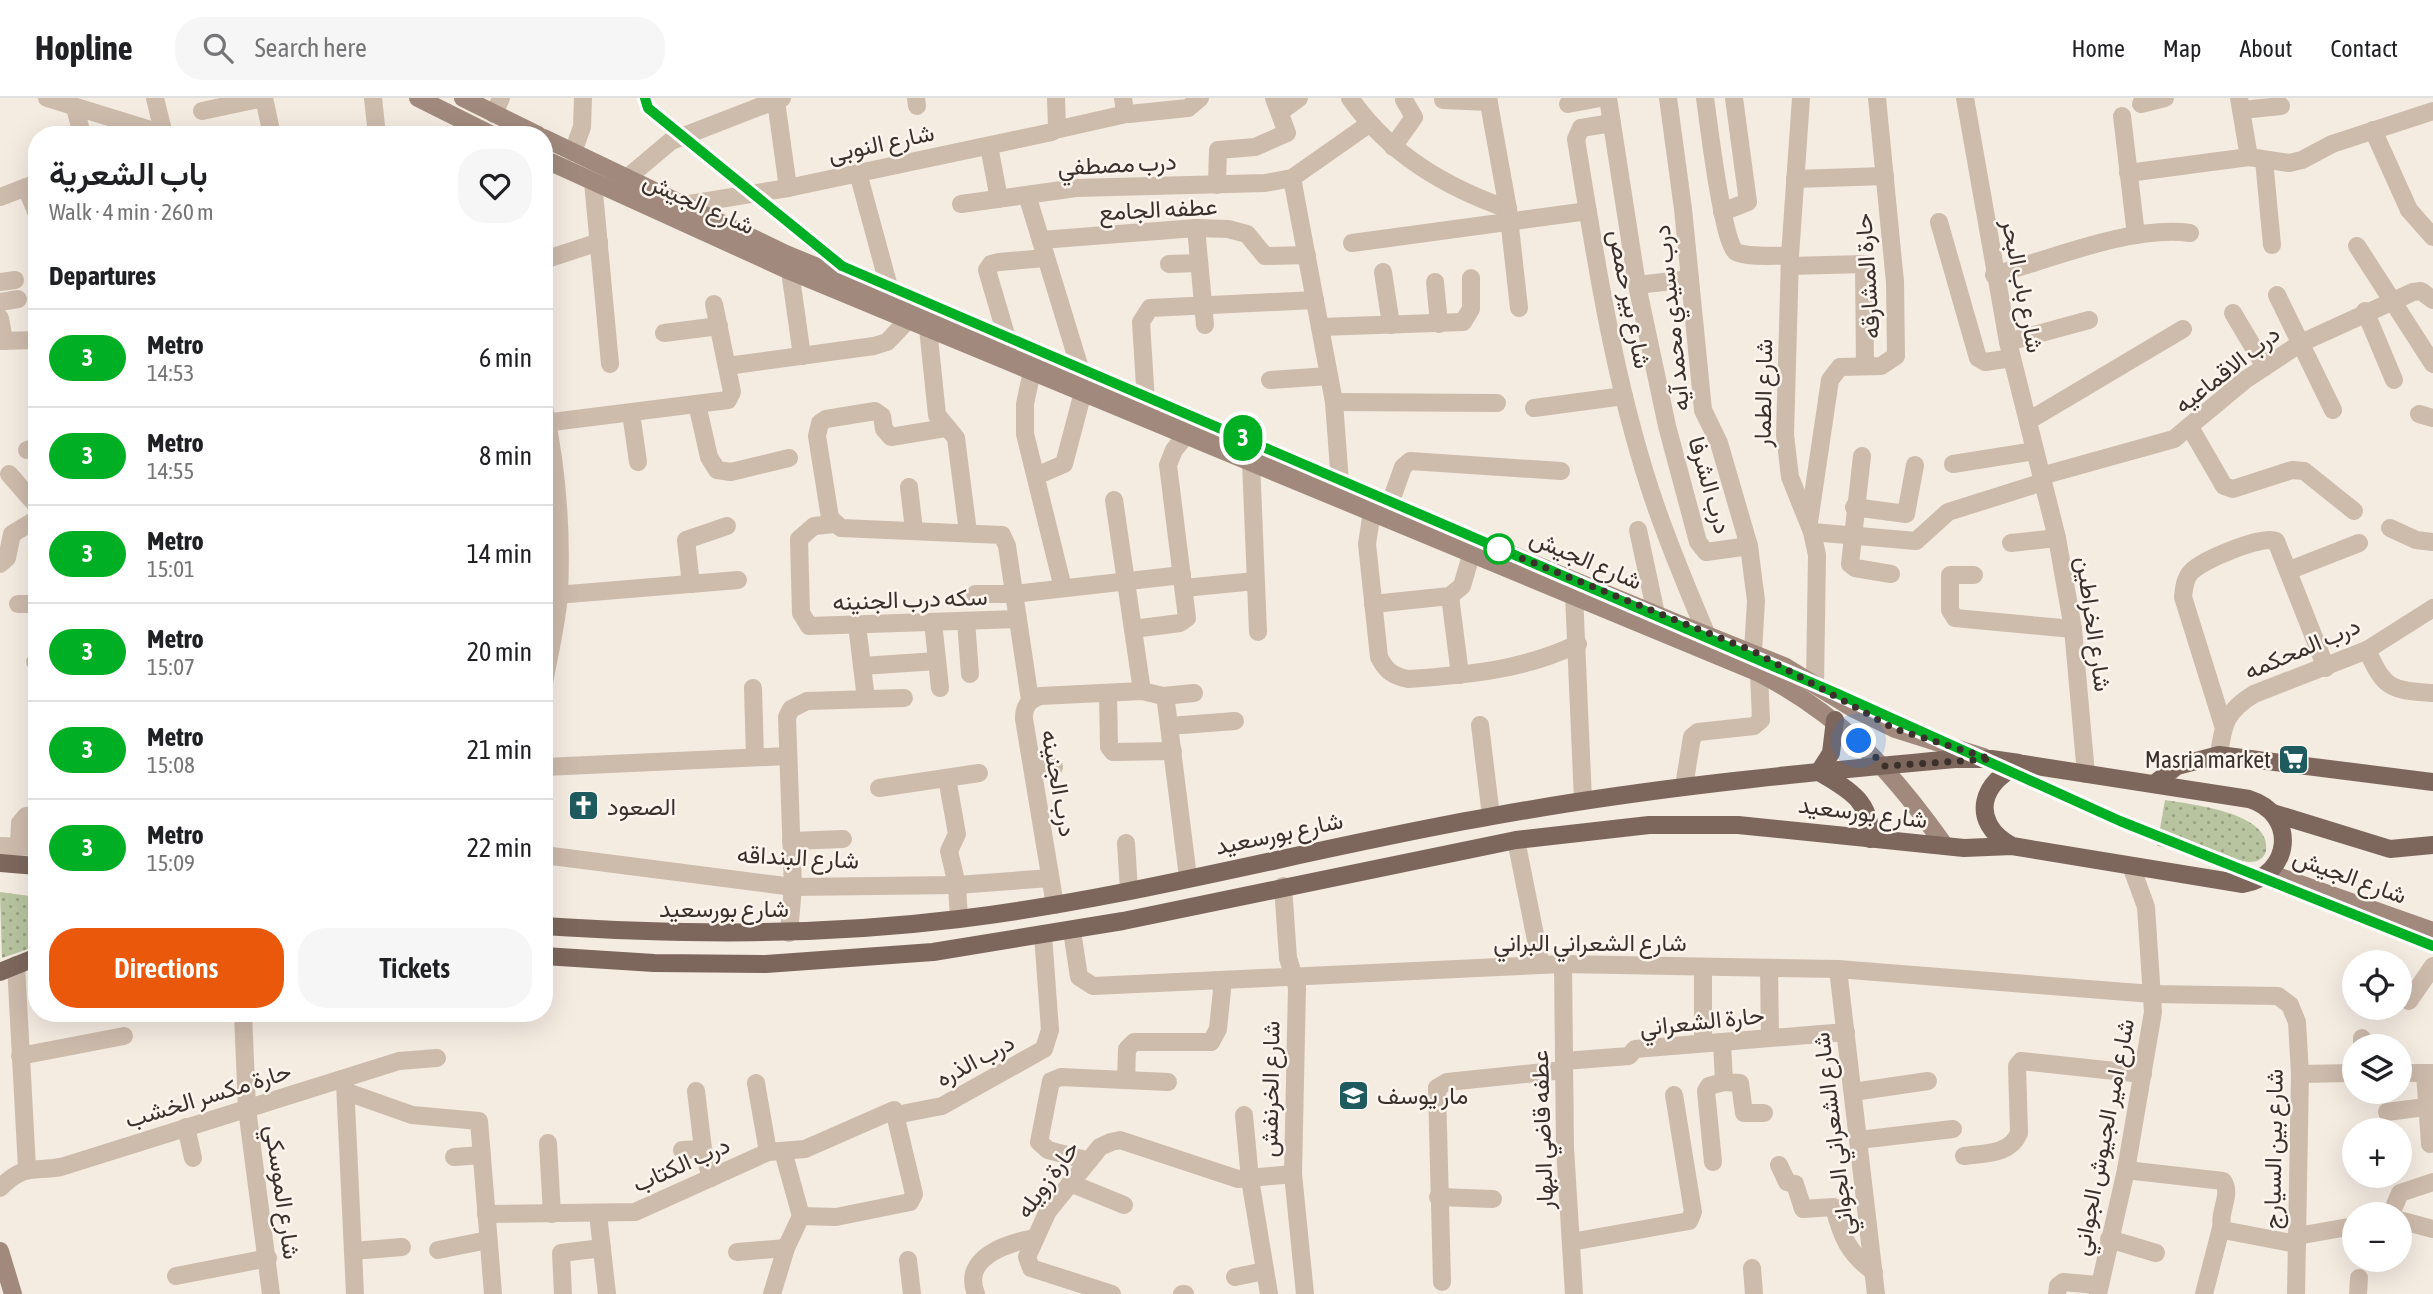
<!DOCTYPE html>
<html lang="en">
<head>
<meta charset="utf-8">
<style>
	body { margin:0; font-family:"Asap Condensed",Vazirmatn,sans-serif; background:#f6f6f6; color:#202124; height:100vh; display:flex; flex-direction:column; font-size:26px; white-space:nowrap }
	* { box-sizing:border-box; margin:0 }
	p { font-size:23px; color:#757577 }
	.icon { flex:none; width:38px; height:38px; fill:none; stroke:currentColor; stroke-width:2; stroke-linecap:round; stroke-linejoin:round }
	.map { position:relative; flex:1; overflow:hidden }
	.details { position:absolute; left:28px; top:28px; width:525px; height:896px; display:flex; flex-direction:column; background:#fff; border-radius:28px; box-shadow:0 7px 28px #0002 }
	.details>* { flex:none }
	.badge { padding:0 14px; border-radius:23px; font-size:24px; line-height:46px }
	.buttons { position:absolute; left:2342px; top:852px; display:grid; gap:14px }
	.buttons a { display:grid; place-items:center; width:70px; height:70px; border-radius:50%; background:#fff; box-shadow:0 7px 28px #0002; font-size:35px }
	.you { position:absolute; width:35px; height:35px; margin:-18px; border:5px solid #fff; border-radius:50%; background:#1a73e8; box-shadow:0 0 0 10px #1a73e833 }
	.map>.badge { position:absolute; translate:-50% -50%; box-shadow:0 0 0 4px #fff }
	h2 { padding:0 21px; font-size:26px; line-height:63px }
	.round { display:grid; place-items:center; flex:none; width:74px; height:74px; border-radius:28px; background:#f6f6f6 }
	.overview { display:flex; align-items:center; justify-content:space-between; height:119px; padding:0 21px }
	h1 { font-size:33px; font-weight:600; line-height:52px }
	.primary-button { display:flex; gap:14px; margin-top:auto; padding:14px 21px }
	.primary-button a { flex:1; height:80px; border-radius:28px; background:#ea580c; color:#fff; font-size:28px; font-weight:600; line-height:80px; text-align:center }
	.primary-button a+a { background:#f6f6f6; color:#202124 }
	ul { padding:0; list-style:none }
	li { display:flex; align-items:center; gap:21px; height:98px; padding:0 21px; border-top:2px solid #e0e0e0 }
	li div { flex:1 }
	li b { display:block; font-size:26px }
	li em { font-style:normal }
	li .badge { min-width:77px; font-weight:700; text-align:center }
	header { display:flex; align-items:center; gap:42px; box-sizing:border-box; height:98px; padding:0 35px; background:#fff; border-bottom:2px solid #e0e0e0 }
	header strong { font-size:33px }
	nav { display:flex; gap:38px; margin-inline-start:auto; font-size:24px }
	.search { width:490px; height:63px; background:#f6f6f6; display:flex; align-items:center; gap:18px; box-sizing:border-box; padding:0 24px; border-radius:28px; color:#757577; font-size:26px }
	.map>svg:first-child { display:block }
</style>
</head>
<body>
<header>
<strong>Hopline</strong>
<div class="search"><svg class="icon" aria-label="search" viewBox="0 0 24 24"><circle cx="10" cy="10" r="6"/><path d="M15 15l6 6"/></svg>Search here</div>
<nav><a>Home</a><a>Map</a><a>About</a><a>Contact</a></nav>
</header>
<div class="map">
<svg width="2433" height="1196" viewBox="0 0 2433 1196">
	<defs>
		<pattern id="grass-dots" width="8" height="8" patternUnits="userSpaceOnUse" patternTransform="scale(1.75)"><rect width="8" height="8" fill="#b8c4a0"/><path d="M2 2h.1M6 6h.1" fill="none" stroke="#97a083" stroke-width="1.8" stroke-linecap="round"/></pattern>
	</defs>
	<rect width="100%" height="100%" fill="#f4ebe1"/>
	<!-- grass -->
	<g fill="url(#grass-dots)">
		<path d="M2165,702C2188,706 2273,714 2266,753C2264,761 2257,764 2249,764L2157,748Z"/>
		<path d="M0,794L37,799V848L2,860Z"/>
	</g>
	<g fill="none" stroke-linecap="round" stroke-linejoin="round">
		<!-- street -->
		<g stroke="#cdbbac" stroke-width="18">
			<path d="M47,0L164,36"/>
			<path d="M155,0L164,37"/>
			<path d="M264,0L272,37"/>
			<path d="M373,0L377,37"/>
			<path d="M916,0L917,8"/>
			<path d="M1123,0L1125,14L1129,16L1188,10L1200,0"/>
			<path d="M1350,0C1389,56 1445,89 1508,111"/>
			<path d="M1488,0L1508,111L1519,210"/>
			<path d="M1608,0L1637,187L1667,328L1698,444L1706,454L1749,448"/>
			<path d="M1668,0L1683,111L1703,312L1719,345L1749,448L1756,503L1753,553"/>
			<path d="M1705,0C1708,21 1723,147 1736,154C1749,160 1776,157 1790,158"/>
			<path d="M1801,0L1790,158L1785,337L1790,379L1812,434L1817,457L1815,586"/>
			<path d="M1965,0L2008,244L2057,440L2073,531L2086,676"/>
			<path d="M2239,0L2249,59"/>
			<path d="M1443,2L1489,4"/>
			<path d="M776,3L788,90"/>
			<path d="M1568,6L1600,0"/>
			<path d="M2141,6L2165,0"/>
			<path d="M75,9L82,37"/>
			<path d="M2242,12L2281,8"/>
			<path d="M202,13L264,0"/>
			<path d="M1280,14L1299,0"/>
			<path d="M494,16L501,0"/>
			<path d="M2122,18L2136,137"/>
			<path d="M1612,25L1581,30L1576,41C1595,158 1613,277 1650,391C1666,440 1686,488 1706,535"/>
			<path d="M1055,32L1126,16"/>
			<path d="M2373,32L2409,112L2433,139"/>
			<path d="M989,48L999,101"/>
			<path d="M1393,49L1414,19L1404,2"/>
			<path d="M573,54L582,29L583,0"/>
			<path d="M2264,62L2272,147"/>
			<path d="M858,75L892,200"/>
			<path d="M2128,75L2249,59L2289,65L2302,62L2332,46L2433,13"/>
			<path d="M627,80L671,43L782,0"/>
			<path d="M1292,80L1334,304L1340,385"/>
			<path d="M1795,81L1885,78"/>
			<path d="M593,84L610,266"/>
			<path d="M1217,87L1218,52L1255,49L1287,35L1274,0"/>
			<path d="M26,89L37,116"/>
			<path d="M1027,97L1082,277"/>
			<path d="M0,99L37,85"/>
			<path d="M961,106L1076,90L1265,85L1292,80L1369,26"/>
			<path d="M683,107L788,90L1052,34L1057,29L1056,0"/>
			<path d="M1722,114L1748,104L1734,0"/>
			<path d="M1939,124L1978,260L1985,264L2012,260"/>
			<path d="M1196,130L1205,227"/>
			<path d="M1041,142L1196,130L1228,131L1247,136L1265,158L1307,157"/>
			<path d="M1352,145L1588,113"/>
			<path d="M2357,148L2433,266"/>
			<path d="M544,162L599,144"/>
			<path d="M1169,166L1199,165"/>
			<path d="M1790,168L1864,166L1865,268"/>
			<path d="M790,173L802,258"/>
			<path d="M1383,174L1391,227"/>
			<path d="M1994,177C2051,161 2132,127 2190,135"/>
			<path d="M0,184L15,182"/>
			<path d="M1435,184L1439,226"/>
			<path d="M1637,187L1690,181"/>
			<path d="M2277,197L2333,312"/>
			<path d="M0,204L18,201"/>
			<path d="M2365,213L2394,282"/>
			<path d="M2233,215L2265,269"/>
			<path d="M0,220L4,243"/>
			<path d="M1320,229L1463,224L1471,211V180"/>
			<path d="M928,230L937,317L956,340L968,434"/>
			<path d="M664,235L719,228"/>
			<path d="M0,243L37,242"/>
			<path d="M2008,244L2089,222"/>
			<path d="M1009,247L987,172L991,166L999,164L1046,160"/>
			<path d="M727,268L874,248L887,244L908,222"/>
			<path d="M1032,273L1025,306V336L1063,490"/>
			<path d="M1270,282L1329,278"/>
			<path d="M1146,304L1141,224L1150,210L1315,202"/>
			<path d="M1334,304L1497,305"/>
			<path d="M697,306L709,359L717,372L731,374L789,360"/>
			<path d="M544,309C557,370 562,434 559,496C557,525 549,556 544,585"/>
			<path d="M1534,310L1624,298"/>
			<path d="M631,315L638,364"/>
			<path d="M2419,316L2433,320"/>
			<path d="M2028,323L2183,231"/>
			<path d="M544,325L728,302L732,294L714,206"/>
			<path d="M945,330L891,339L884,331L882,318L875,313L826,321L820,325L817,338L830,420L841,430L1002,437L1007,448L1030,602"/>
			<path d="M2191,331L2224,388L2233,391L2292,372L2304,373L2354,413"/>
			<path d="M27,352L37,349"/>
			<path d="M1862,358L1850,466L1855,470L1891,476"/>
			<path d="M1251,363L1258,534"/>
			<path d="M1953,366L2035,353"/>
			<path d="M9,376L37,408"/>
			<path d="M1036,378L1064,366L1083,294"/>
			<path d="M2041,378L2174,341L2245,282L2301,245L2413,194L2421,193L2433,202"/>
			<path d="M909,389L914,432"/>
			<path d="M1114,402L1142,593"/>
			<path d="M1390,406L1403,369L1410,363L1561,373"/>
			<path d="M1854,409L1906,416L1915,367"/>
			<path d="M1372,413L1367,446L1379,559C1386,573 1393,578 1408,581C1468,577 1523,572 1578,546"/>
			<path d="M1809,424L1830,282L1840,269L1881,268L1896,258L1895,184L1877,0"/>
			<path d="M835,426L814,428L799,441L801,515L809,528L1018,521"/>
			<path d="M2390,430L2416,442L2433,444"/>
			<path d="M1638,432L1656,516"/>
			<path d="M1812,434L1916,443L1948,414L2043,384"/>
			<path d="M2011,445L2057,440"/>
			<path d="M0,466L7,460L12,436L37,421"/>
			<path d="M2290,472L2359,445"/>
			<path d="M1974,477H1950V512L1955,520L2073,531"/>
			<path d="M691,486L686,442L727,428"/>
			<path d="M1184,490L1255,483"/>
			<path d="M975,496H1014L1182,477"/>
			<path d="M1574,496L1583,703"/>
			<path d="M544,498L738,482"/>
			<path d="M1450,498L1460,577"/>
			<path d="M18,506H37"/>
			<path d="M1373,506L1450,498L1462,488L1472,454"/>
			<path d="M966,523L970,576"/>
			<path d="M933,524L940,590"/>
			<path d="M857,527L866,601"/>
			<path d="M1133,531L1180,525L1187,520L1168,367L1174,352L1187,336"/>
			<path d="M2367,552C2385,592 2391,592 2433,595"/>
			<path d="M35,564H37"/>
			<path d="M862,568L937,563"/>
			<path d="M753,590L755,659"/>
			<path d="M1108,595L1109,649L1113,654L1173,653"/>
			<path d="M1163,598L1194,595"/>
			<path d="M1480,627L1491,718"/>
			<path d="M2223,627L2183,499C2184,490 2185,480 2191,474C2202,462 2262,437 2276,443L2326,570"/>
			<path d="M1169,628L1235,623"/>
			<path d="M2219,657C2223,626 2226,613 2254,596L2367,552L2433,510"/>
			<path d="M544,669L788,658"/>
			<path d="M1033,672L1054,669"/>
			<path d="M947,680L957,736L949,753L957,787L959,821"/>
			<path d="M1684,688L1692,639L1698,634L1754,628L1761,622L1759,575"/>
			<path d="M879,690L979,675"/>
			<path d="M1516,742L1541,867"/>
			<path d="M791,743L843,741"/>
			<path d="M1126,745L1129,792"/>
			<path d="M0,748L37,749"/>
			<path d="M19,748L20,725L26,718L37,717"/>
			<path d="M544,757L793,789L957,787L1050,780"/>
			<path d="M1283,788L1288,860L1297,889L1293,1076L1305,1196"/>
			<path d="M1055,807L1024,621C1024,608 1028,603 1040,598L1142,593L1163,598L1166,604L1188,779"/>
			<path d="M1072,833L1079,879L1093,888L1563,866L1838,871L2152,896L2278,898L2290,907L2297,924L2300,976L2296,1196"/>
			<path d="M789,835L793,789L787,619L791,611L807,603L904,600"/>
			<path d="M1563,866L1565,1050L1574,1196"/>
			<path d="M16,867L27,1070"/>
			<path d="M1769,870L1770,940"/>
			<path d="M1838,871L1876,1196"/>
			<path d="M2409,903L2433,868"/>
			<path d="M243,915L247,1011L271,1196"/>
			<path d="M2362,940V948"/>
			<path d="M1722,944L1724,984L1740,985L1744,1015H1764"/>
			<path d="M1703,945V869"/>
			<path d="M20,958L124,938"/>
			<path d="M1564,963L1629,958L1635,951L1846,934"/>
			<path d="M2399,975H2433"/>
			<path d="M2425,975L2430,1046"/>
			<path d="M2300,976L2354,975"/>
			<path d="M1126,982L1127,951L1134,944H1211L1218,931L1223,882"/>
			<path d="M345,985L355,1196"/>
			<path d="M756,985L768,1054"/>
			<path d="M696,993L703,1051L711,1080"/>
			<path d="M347,994L412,1017L479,1023L493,1196"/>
			<path d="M1853,994L1928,983"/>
			<path d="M2387,1014L2425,1009"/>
			<path d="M896,1017L942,1008L1044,951L1050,932L1043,837"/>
			<path d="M1244,1017L1250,1081L1269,1196"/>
			<path d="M186,1029L193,1060"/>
			<path d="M1859,1042L1953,1031"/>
			<path d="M548,1045L552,1116"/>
			<path d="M682,1052L703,1051"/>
			<path d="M1964,1058C1985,1055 2010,1057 2019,1035L2017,968L2021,963L2143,976"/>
			<path d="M454,1059L482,1057"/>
			<path d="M1089,1063L1048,1052L1039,1044L1051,983L1061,979L1168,984"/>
			<path d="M1713,1064L1706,993L1709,988L1724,984"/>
			<path d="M1779,1067L1787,1084L1795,1086L1803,1111L1834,1109C1841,1138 1849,1156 1874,1174"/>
			<path d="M2126,1072L2223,1083C2233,1097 2216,1117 2223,1132L2297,1146"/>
			<path d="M1070,1085L1124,1107"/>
			<path d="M0,1090C24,1066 31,1074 61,1069L399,963L437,960"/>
			<path d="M1438,1099L1493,1101"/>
			<path d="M486,1116L635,1114L768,1054L805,1051L894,1012L914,1096L910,1104L836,1119L801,1118"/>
			<path d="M598,1116L607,1196"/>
			<path d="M2391,1116L2400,1095L2433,1084"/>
			<path d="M2399,1122L2433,1131"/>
			<path d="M2297,1138L2354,1128"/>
			<path d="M2109,1141L2156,1155"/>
			<path d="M1571,1144L1689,1123L1693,1114L1674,997"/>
			<path d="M438,1152L488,1142"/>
			<path d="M353,1153L402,1149"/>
			<path d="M737,1154L786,1150"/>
			<path d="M908,1162L912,1196"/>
			<path d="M1752,1170L1754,1196"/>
			<path d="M176,1178L268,1160"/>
			<path d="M1235,1179L1265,1173"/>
			<path d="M1442,1184L1437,990L1447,984L1564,972"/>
			<path d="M563,1196L561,1155L602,1150"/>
			<path d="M772,1196L786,1150L801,1118L783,1053"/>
			<path d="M976,1196C961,1159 1008,1145 1035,1140"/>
			<path d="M1112,1196L1031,1170L1027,1159L1048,1113L1100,1049L1111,1044L1120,1042L1238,1081L1293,1076"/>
			<path d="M1182,1196H1185"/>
			<path d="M2057,1196L2058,1188L2063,1184L2098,1187"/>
			<path d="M2098,1196L2126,1072L2153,914L2146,809L2131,768"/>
			<path d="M2204,1196L2221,1130"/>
			<path d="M2358,1196L2359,1180"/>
		</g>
		<!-- secondary -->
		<g stroke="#a18a7d" stroke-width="18">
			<path d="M418,0L492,37"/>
			<path d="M463,0L538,37"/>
			<path d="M544,40L786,156L1672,523L1784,568L1854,611L1895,631L1984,659"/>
			<path d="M544,61L790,173L1759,575C1842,618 1892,673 1945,748"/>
			<path d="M2269,775L2433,833"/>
			<path d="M0,1153L13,1196"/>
		</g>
		<!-- primary -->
		<g stroke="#7d675c" stroke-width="18">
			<path d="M1835,622L1831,655L1819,674C1848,691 1872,703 1870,741"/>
			<path d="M2154,686L2177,668L2219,657L2433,684"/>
			<path d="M2273,715L2390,751L2433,747"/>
			<path d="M0,765L37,768"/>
			<path d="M544,828C683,837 820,838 959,821C1139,799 1315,749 1493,718C1646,690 1800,675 1955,661H1991L2019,665"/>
			<path d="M544,858L654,865L766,866L933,854L1123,823L1516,742L1649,727H1738L1964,750L2012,748L2243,786C2292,777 2298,716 2249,701L2023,666C1981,681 1968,724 2012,748"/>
			<path d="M0,874L37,859"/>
		</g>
	</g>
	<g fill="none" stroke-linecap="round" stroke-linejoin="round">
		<defs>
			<path id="line" d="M645,0L648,10L842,168L1836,595L2120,723L2433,848"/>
		</defs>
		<!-- line casing -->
		<use href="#line" stroke="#fff" stroke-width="16"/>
		<!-- line -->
		<use href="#line" stroke="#00af23" stroke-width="10"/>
		<!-- walk -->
		<path stroke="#3b302b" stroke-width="7" stroke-dasharray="0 12.6" d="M1499,451L1753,553L1895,631L1991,661L1885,668L1859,643"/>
	</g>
	<!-- icons -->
	<defs>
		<symbol id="supermarket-square" viewBox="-11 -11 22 22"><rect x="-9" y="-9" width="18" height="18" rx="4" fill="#1f5a5e" stroke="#fbf5ee"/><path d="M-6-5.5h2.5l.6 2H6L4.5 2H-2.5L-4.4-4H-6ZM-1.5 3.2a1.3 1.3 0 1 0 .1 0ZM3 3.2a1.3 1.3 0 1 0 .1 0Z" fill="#fff"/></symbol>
		<symbol id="church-square" viewBox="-11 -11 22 22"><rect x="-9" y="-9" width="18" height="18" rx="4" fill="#1f5a5e" stroke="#fbf5ee"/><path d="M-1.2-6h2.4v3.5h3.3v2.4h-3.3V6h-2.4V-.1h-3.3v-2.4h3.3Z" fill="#fff"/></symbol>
		<symbol id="school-square" viewBox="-11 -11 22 22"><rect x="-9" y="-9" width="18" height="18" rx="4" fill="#1f5a5e" stroke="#fbf5ee"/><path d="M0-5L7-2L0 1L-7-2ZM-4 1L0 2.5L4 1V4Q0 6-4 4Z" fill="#fff"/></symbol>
	</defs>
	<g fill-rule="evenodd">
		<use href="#supermarket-square" x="2276" y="644" width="35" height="35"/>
		<use href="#church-square" x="566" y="690" width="35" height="35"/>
		<use href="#school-square" x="1336" y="980" width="35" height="35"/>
	</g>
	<!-- markers -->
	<circle fill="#fff" stroke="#00af23" stroke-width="3.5" cx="1499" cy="451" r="14"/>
	<g text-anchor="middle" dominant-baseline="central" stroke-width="5" stroke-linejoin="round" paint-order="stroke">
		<!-- street labels -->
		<g font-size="24" fill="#3b302b" stroke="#fbf5ee">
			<text transform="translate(881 45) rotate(-12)">شارع النوبى</text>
			<text transform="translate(1117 66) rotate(-3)">درب مصطفي</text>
			<text transform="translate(699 105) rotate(24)">شارع الجيش</text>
			<text transform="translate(1158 111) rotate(-3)">عطفه الجامع</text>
			<text transform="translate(1867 178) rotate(-94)">حارة المشارقه</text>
			<text transform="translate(2023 188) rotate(79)">شارع باب البحر</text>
			<text transform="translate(1630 201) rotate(79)">شارع بير حمص</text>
			<text transform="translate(1671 220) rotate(-96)">درب سيدي محمد آيه</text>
			<text transform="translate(2227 271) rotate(-38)">درب الاقماعيه</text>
			<text transform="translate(1763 295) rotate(-89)">شارع الطمار</text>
			<text transform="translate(1710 387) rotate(74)">درب الشرفا</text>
			<text transform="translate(1586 461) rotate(23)">شارع الجيش</text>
			<text transform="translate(910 501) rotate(-2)">سكه درب الجنينه</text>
			<text transform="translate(2094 526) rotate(82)">شارع الخراطين</text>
			<text transform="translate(2302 550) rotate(-23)">درب المحكمه</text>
			<text transform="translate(1059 685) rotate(80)">درب الجنينه</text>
			<text transform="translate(1863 714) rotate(7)">شارع بورسعيد</text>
			<text transform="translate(1279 735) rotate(-12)">شارع بورسعيد</text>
			<text transform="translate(798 759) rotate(3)">شارع البنداقه</text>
			<text transform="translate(2350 778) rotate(20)">شارع الجيش</text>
			<text x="724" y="810">شارع بورسعيد</text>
			<text x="1590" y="844">شارع الشعراني البراني</text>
			<text transform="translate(1702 923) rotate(-6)">حارة الشعراني</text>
			<text transform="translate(975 962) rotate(-28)">درب الذره</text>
			<text transform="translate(1270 991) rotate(-89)">شارع الخرنفش</text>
			<text transform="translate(208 997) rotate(-17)">حارة مكسر الخشب</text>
			<text transform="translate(1542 1032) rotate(-92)">عطفه قاضي البهار</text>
			<text transform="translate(1833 1036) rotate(-97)">شارع الشعراني الجواني</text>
			<text transform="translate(2103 1039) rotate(-79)">شارع امير الجيوش الجواني</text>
			<text transform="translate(2273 1051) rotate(-89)">شارع بين السيارج</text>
			<text transform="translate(681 1066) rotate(-24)">درب الكتاب</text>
			<text transform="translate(1047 1081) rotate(-54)">حارة زويله</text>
			<text transform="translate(283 1094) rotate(82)">شارع الموسكي</text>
		</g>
		<!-- poi labels -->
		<g font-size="24" fill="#3b302b" stroke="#fbf5ee" text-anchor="start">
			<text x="2271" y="661" text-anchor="end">Masria market</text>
			<text x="607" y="708">الصعود</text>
			<text x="1377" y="997">مار يوسف</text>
		</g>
	</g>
</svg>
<div class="buttons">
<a><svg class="icon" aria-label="locate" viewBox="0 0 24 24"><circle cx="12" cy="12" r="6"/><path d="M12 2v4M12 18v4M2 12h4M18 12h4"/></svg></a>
<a><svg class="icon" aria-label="layers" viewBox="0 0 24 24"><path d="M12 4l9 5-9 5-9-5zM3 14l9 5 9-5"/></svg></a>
<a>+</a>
<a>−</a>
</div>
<div class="you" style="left:1859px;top:643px"></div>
<b class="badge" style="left:1243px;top:340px;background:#00af23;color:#fff">3</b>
<section class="details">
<div class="overview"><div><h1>باب الشعرية</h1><p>Walk · 4 min · 260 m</p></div><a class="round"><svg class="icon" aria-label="heart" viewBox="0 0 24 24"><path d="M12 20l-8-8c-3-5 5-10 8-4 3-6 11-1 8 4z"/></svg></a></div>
<h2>Departures</h2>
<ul>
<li><span class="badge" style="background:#00af23;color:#fff">3</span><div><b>Metro</b><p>14:53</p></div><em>6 min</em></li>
<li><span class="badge" style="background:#00af23;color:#fff">3</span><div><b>Metro</b><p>14:55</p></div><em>8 min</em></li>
<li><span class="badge" style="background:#00af23;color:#fff">3</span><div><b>Metro</b><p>15:01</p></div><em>14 min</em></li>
<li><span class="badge" style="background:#00af23;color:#fff">3</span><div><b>Metro</b><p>15:07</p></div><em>20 min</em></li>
<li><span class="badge" style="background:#00af23;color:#fff">3</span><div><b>Metro</b><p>15:08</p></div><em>21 min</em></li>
<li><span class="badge" style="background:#00af23;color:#fff">3</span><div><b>Metro</b><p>15:09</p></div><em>22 min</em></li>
</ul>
<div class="primary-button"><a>Directions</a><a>Tickets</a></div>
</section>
</div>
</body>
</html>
